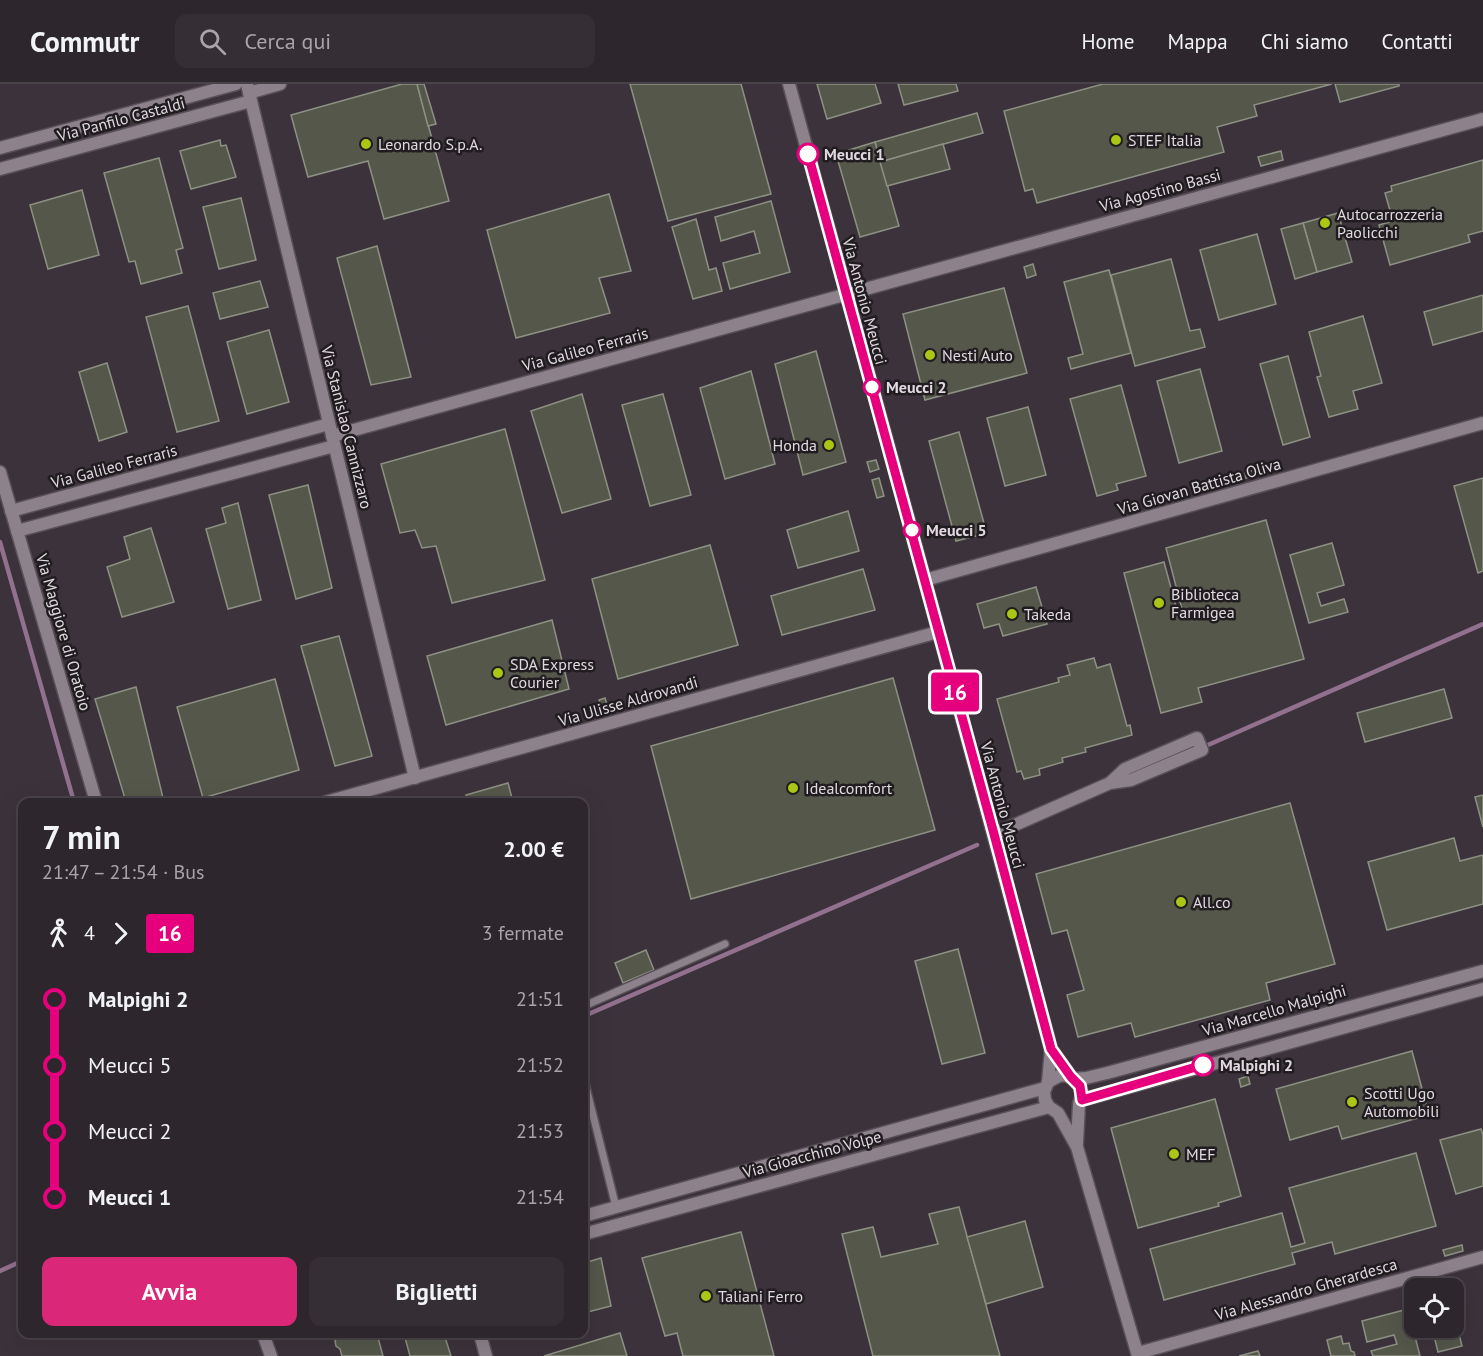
<!DOCTYPE html>
<html lang="it">
<head>
<meta charset="utf-8">
<style>
	body { margin:0; font-family:"PT Sans",sans-serif; background:#352e34; color:#f1f3f6; height:100vh; display:flex; flex-direction:column; font-size:22px; white-space:nowrap }
	* { box-sizing:border-box; margin:0 }
	p { font-size:20px; color:#a7a5a9 }
	.icon { flex:none; width:33px; height:33px; fill:none; stroke:currentColor; stroke-width:2; stroke-linecap:round; stroke-linejoin:round }
	.map { position:relative; flex:1; overflow:hidden }
	.details { position:absolute; left:18px; top:714px; width:570px; height:540px; display:flex; flex-direction:column; background:#2d262c; border-radius:12px; box-shadow:0 6px 24px #0002,0 0 0 2px #484348 }
	.details>* { flex:none }
	.badge { padding:0 12px; border-radius:4px; font-size:21px; line-height:39px }
	.fabs { position:absolute; left:1404px; top:1194px; display:grid; gap:12px }
	.fabs a { display:grid; place-items:center; width:60px; height:60px; border-radius:12px; background:#2d262c; box-shadow:0 6px 24px #0002,0 0 0 2px #484348; font-size:30px }
	.map>.badge { position:absolute; translate:-50% -50%; box-shadow:0 0 0 3px #fff }
	.legs { display:flex; align-items:center; gap:9px; height:66px; padding:0 24px; font-size:20px }
	.legs p { margin-inline-start:auto }
	.headline { display:flex; align-items:center; justify-content:space-between; height:102px; padding:0 24px }
	h1 { font-size:33px; font-weight:600; line-height:45px }
	.primary-button { display:flex; gap:12px; margin-top:auto; padding:12px 24px }
	.primary-button a { flex:1; height:69px; border-radius:12px; background:#db2777; color:#fff; font-size:24px; font-weight:600; line-height:69px; text-align:center }
	.primary-button a+a { background:#352e34; color:#f1f3f6 }
	ul { padding:0 24px; list-style:none }
	li { display:flex; align-items:center; gap:21px; height:66px; font-size:22px }
	li i { display:grid; place-items:center; width:9px; height:100%; margin:0 8px; background:currentColor }
	li i::after { content:''; width:15px; height:15px; margin:-8px; border:4px solid; border-radius:50%; background:#2d262c }
	li p { margin-inline-start:auto }
	li:first-child i { background:linear-gradient(#0000 50%,currentColor 0) }
	li:last-child i { background:linear-gradient(currentColor 50%,#0000 0) }
	header { display:flex; align-items:center; gap:36px; box-sizing:border-box; height:84px; padding:0 30px; background:#2d262c; border-bottom:2px solid #484348 }
	header strong { font-size:28px }
	nav { display:flex; gap:33px; margin-inline-start:auto; font-size:21px }
	.search { width:420px; height:54px; background:#352e34; display:flex; align-items:center; gap:15px; box-sizing:border-box; padding:0 21px; border-radius:12px; color:#a7a5a9; font-size:22px }
	.map>svg:first-child { display:block }
</style>
</head>
<body>
<header>
<strong>Commutr</strong>
<div class="search"><svg class="icon" aria-label="search" viewBox="0 0 24 24"><circle cx="10" cy="10" r="6"/><path d="M15 15l6 6"/></svg>Cerca qui</div>
<nav><a>Home</a><a>Mappa</a><a>Chi siamo</a><a>Contatti</a></nav>
</header>
<div class="map">
<svg width="1483" height="1272" viewBox="0 0 1483 1272">
	<rect width="100%" height="100%" fill="#3c323b"/>
	<g fill="none" stroke-linecap="round" stroke-linejoin="round">
		<!-- stream -->
		<g stroke="#92718f" stroke-width="4.5">
			<path d="M0,458L74,718"/>
			<path d="M1208,661L1483,540"/>
			<path d="M584,932L977,761"/>
			<path d="M0,1187L22,1177"/>
		</g>
	</g>
	<!-- building -->
	<g fill="#54574a" stroke="#8d9183" stroke-width="1.5">
		<path d="M402,0H417L449,117L384,135L368,77L308,93L291,31Z"/>
		<path d="M417,0H424L436,40L428,42Z"/>
		<path d="M630,0H741L771,110L668,137Z"/>
		<path d="M817,0H875L881,19L827,35Z"/>
		<path d="M898,0H956L958,7L904,21Z"/>
		<path d="M1103,0H1332L1254,21L1257,32L1217,43L1224,68L1037,119L1033,105L1025,107L1004,27Z"/>
		<path d="M1335,0H1399V2L1340,18Z"/>
		<path d="M977,29L983,49L880,78L875,58Z"/>
		<path d="M220,56L221,62L226,61L236,93L191,105L180,67Z"/>
		<path d="M875,58L899,142L860,153L836,70Z"/>
		<path d="M943,60L950,85L887,102L880,78Z"/>
		<path d="M1281,67L1283,76L1261,82L1258,73Z"/>
		<path d="M159,74L183,164L176,166L182,189L141,200L135,177L129,178L104,89Z"/>
		<path d="M1483,76V147L1468,151L1470,158L1390,181L1379,141L1393,137L1385,109L1392,107L1391,102Z"/>
		<path d="M82,106L99,171L48,185L30,121Z"/>
		<path d="M609,110L631,187L599,194L610,229L516,254L487,146Z"/>
		<path d="M241,114L256,176L219,185L203,123Z"/>
		<path d="M771,117L790,188L730,205L723,179L760,169L754,147L721,157L715,133Z"/>
		<path d="M1338,129L1352,178L1317,188L1303,139Z"/>
		<path d="M696,135L709,186L716,184L722,207L693,215L672,143Z"/>
		<path d="M1303,139L1317,188L1295,195L1281,145Z"/>
		<path d="M1257,150L1276,220L1219,236L1200,166Z"/>
		<path d="M377,162L411,293L371,301L337,174Z"/>
		<path d="M1171,175L1190,247L1200,245L1205,263L1135,282L1111,191Z"/>
		<path d="M1033,180L1036,191L1027,194L1024,183Z"/>
		<path d="M1109,186L1131,269L1071,285L1068,274L1083,270L1064,198Z"/>
		<path d="M260,197L268,223L220,235L213,209Z"/>
		<path d="M1004,204L1027,289L925,316L903,230Z"/>
		<path d="M1483,211V247L1433,261L1424,228Z"/>
		<path d="M188,222L219,337L177,348L146,233Z"/>
		<path d="M1363,232L1382,299L1353,307L1358,325L1329,333L1317,293L1321,292L1309,248Z"/>
		<path d="M269,246L289,318L247,330L227,258Z"/>
		<path d="M816,267L846,378L803,391L775,280Z"/>
		<path d="M1288,272L1310,353L1283,361L1260,280Z"/>
		<path d="M107,279L127,348L99,357L79,288Z"/>
		<path d="M1200,285L1222,367L1179,379L1157,297Z"/>
		<path d="M751,287L775,380L725,395L700,304Z"/>
		<path d="M1121,301L1146,392L1116,400L1118,406L1097,412L1070,315Z"/>
		<path d="M582,310L611,415L562,429L531,327Z"/>
		<path d="M663,310L691,411L650,422L622,321Z"/>
		<path d="M1028,323L1046,391L1005,402L987,334Z"/>
		<path d="M505,345L545,496L452,519L436,462L422,464L415,446L400,449L381,380Z"/>
		<path d="M959,348L985,443L980,451L956,457L929,357Z"/>
		<path d="M876,376L879,385L870,388L867,378Z"/>
		<path d="M1256,385L1258,390L1246,394L1245,389Z"/>
		<path d="M879,394L884,412L877,414L872,396Z"/>
		<path d="M1483,394V487L1478,489L1454,402Z"/>
		<path d="M308,401L332,504L296,515L269,411Z"/>
		<path d="M238,419L261,516L228,525L206,445L226,439L222,424Z"/>
		<path d="M848,427L859,467L798,484L787,446Z"/>
		<path d="M1266,436L1304,575L1198,604L1202,618L1161,629L1124,489L1164,478L1178,530L1183,529L1166,464Z"/>
		<path d="M151,444L174,518L122,533L107,483L130,475L124,453Z"/>
		<path d="M1332,459L1344,501L1317,509L1321,522L1344,515L1348,528L1309,539L1290,471Z"/>
		<path d="M710,461L738,561L618,595L592,495Z"/>
		<path d="M863,485L875,526L782,551L771,512Z"/>
		<path d="M1036,503L1047,540L1003,552L999,540L984,544L977,520Z"/>
		<path d="M552,536L569,605L446,641L427,572Z"/>
		<path d="M339,552L372,672L335,682L301,562Z"/>
		<path d="M1094,574L1097,584L1110,580L1127,642L1130,641L1132,651L1085,664L1086,668L1062,674L1063,678L1039,685L1040,691L1024,695L1021,687L1017,688L997,615L1059,598L1058,594L1070,591L1067,581Z"/>
		<path d="M893,594L935,746L691,815L651,662Z"/>
		<path d="M275,595L299,686L203,714L177,623Z"/>
		<path d="M136,603L164,718H126L95,615Z"/>
		<path d="M1444,605L1452,634L1365,658L1357,629Z"/>
		<path d="M605,614L609,627L603,629L599,616Z"/>
		<path d="M508,699L513,718H468L466,711Z"/>
		<path d="M1483,711V743L1475,713Z"/>
		<path d="M1290,719L1335,880L1266,899L1270,916L1135,953L1131,939L1078,953L1067,911L1084,906L1067,846L1052,850L1036,790Z"/>
		<path d="M1454,754L1460,777L1483,771V820L1387,846L1368,778Z"/>
		<path d="M958,865L985,969L942,980L915,877Z"/>
		<path d="M646,866L654,886L623,899L615,879Z"/>
		<path d="M584,884L589,902L584,904Z"/>
		<path d="M1412,967L1429,1031L1342,1055L1338,1042L1290,1056L1276,1005Z"/>
		<path d="M1248,992L1250,1000L1241,1003L1239,995Z"/>
		<path d="M1215,1015L1241,1112L1218,1119L1219,1122L1138,1144L1111,1044Z"/>
		<path d="M1481,1045L1483,1051V1102L1456,1110L1440,1056Z"/>
		<path d="M1416,1069L1436,1142L1335,1170L1332,1158L1292,1169L1295,1180L1164,1216L1150,1165L1282,1129L1291,1163L1305,1159L1289,1104Z"/>
		<path d="M959,1123L1000,1272H873L842,1150L873,1143L881,1173L938,1160L929,1130Z"/>
		<path d="M1025,1137L1043,1203L986,1220L967,1153Z"/>
		<path d="M741,1148L774,1272H683L677,1249L665,1252L642,1174Z"/>
		<path d="M1462,1161L1463,1167L1445,1172L1443,1166Z"/>
		<path d="M601,1174L611,1222L584,1229V1179Z"/>
		<path d="M1408,1225L1420,1272H1373L1371,1267L1397,1260L1394,1251L1367,1258L1362,1237Z"/>
		<path d="M1454,1230L1462,1262L1438,1268L1432,1244H1454Z"/>
		<path d="M620,1249L627,1272H544Z"/>
		<path d="M344,1250L350,1252L353,1250H377L383,1272H342L340,1265L336,1262L335,1257L338,1252Z"/>
		<path d="M404,1250H444L451,1272H410Z"/>
		<path d="M1341,1252L1343,1260L1349,1259L1351,1267L1354,1268L1355,1272H1331L1327,1256Z"/>
		<path d="M1258,1267L1260,1272H1239Z"/>
	</g>
	<g fill="none" stroke-linecap="round" stroke-linejoin="round">
		<defs>
			<g id="lane">
				<path d="M584,922L725,860"/>
				<path d="M584,995L616,1123"/>
			</g>
			<g id="street">
				<path d="M247,0L415,694"/>
				<path d="M789,0L914,456L1051,965L1048,998L1044,1008L1045,1016L1049,1023L1058,1029L1077,1063L1138,1272"/>
				<path d="M249,9L280,0"/>
				<path d="M0,64L236,0"/>
				<path d="M0,85L251,17"/>
				<path d="M332,352L1483,35"/>
				<path d="M0,388L96,718"/>
				<path d="M11,427L329,340"/>
				<path d="M17,447L334,362"/>
				<path d="M925,496L1483,339"/>
				<path d="M326,718L938,548"/>
				<path d="M994,750L1110,699L1131,696L1202,666L1197,654L1125,685L1110,699"/>
				<path d="M1051,965L1071,993"/>
				<path d="M1074,995L1086,994L1107,989L1483,887"/>
				<path d="M1048,998L1059,992L1065,991L1074,995L1080,1002L1082,1011L1079,1020L1077,1059"/>
				<path d="M1082,1016L1483,905"/>
				<path d="M584,1132L1045,1004"/>
				<path d="M584,1150L1049,1023"/>
				<path d="M263,1250L271,1272"/>
				<path d="M480,1250L486,1272"/>
				<path d="M1138,1269L1483,1173"/>
			</g>
		</defs>
		<!-- lane casing -->
		<use href="#lane" stroke="#584f57" stroke-width="10"/>
		<!-- street casing -->
		<use href="#street" stroke="#584f57" stroke-width="15"/>
		<!-- lane -->
		<use href="#lane" stroke="#8d818b" stroke-width="7"/>
		<!-- street -->
		<use href="#street" stroke="#8d818b" stroke-width="12"/>
	</g>
	<g fill="none" stroke-linecap="round" stroke-linejoin="round">
		<defs>
			<path id="line-1" d="M808,70L994,750L1051,965L1071,993L1080,1002L1082,1016L1203,981"/>
		</defs>
		<!-- line-1 casing -->
		<use href="#line-1" stroke="#fff" stroke-width="14"/>
		<!-- line-1 -->
		<use href="#line-1" stroke="#e6007e" stroke-width="9"/>
	</g>
	<!-- markers -->
	<g fill="#abc614" stroke="#201c20" stroke-width="2">
		<circle cx="1116" cy="56" r="6"/>
		<circle cx="366" cy="60" r="6"/>
		<circle cx="1325" cy="139" r="6"/>
		<circle cx="930" cy="271" r="6"/>
		<circle cx="829" cy="361" r="6"/>
		<circle cx="1159" cy="519" r="6"/>
		<circle cx="1012" cy="530" r="6"/>
		<circle cx="498" cy="589" r="6"/>
		<circle cx="793" cy="704" r="6"/>
		<circle cx="1181" cy="818" r="6"/>
		<circle cx="1352" cy="1018" r="6"/>
		<circle cx="1174" cy="1070" r="6"/>
		<circle cx="706" cy="1212" r="6"/>
	</g>
	<g fill="#fff" stroke="#e6007e" stroke-width="3">
		<circle cx="808" cy="70" r="10"/>
		<circle cx="872" cy="303" r="8"/>
		<circle cx="912" cy="446" r="8"/>
		<circle cx="1203" cy="981" r="10"/>
	</g>
	<g text-anchor="middle" dominant-baseline="central" stroke-width="5" stroke-linejoin="round" paint-order="stroke">
		<!-- street labels -->
		<g font-size="16" fill="#e0d9df" stroke="#201c20">
			<text transform="translate(121 35) rotate(-15)">Via Panfilo Castaldi</text>
			<text transform="translate(1160 106) rotate(-15)">Via Agostino Bassi</text>
			<text transform="translate(865 217) rotate(75)">Via Antonio Meucci</text>
			<text transform="translate(585 265) rotate(-15)">Via Galileo Ferraris</text>
			<text transform="translate(347 343) rotate(76)">Via Stanislao Cannizzaro</text>
			<text transform="translate(114 382) rotate(-15)">Via Galileo Ferraris</text>
			<text transform="translate(1199 402) rotate(-16)">Via Giovan Battista Oliva</text>
			<text transform="translate(64 548) rotate(74)">Via Maggiore di Oratoio</text>
			<text transform="translate(628 617) rotate(-16)">Via Ulisse Aldrovandi</text>
			<text transform="translate(1003 721) rotate(75)">Via Antonio Meucci</text>
			<text transform="translate(1274 926) rotate(-16)">Via Marcello Malpighi</text>
			<text transform="translate(812 1070) rotate(-15)">Via Gioacchino Volpe</text>
			<text transform="translate(1306 1205) rotate(-16)">Via Alessandro Gherardesca</text>
		</g>
		<!-- poi labels -->
		<g font-size="16" fill="#e0d9df" stroke="#201c20" text-anchor="start">
			<text x="1128" y="56">STEF Italia</text>
			<text x="378" y="60">Leonardo S.p.A.</text>
			<text x="1337" y="130">Autocarrozzeria<tspan x="1337" dy="18">Paolicchi</tspan></text>
			<text x="942" y="271">Nesti Auto</text>
			<text x="817" y="361" text-anchor="end">Honda</text>
			<text x="1171" y="510">Biblioteca<tspan x="1171" dy="18">Farmigea</tspan></text>
			<text x="1024" y="530">Takeda</text>
			<text x="510" y="580">SDA Express<tspan x="510" dy="18">Courier</tspan></text>
			<text x="805" y="704">Idealcomfort</text>
			<text x="1193" y="818">All.co</text>
			<text x="1364" y="1009">Scotti Ugo<tspan x="1364" dy="18">Automobili</tspan></text>
			<text x="1186" y="1070">MEF</text>
			<text x="718" y="1212">Taliani Ferro</text>
		</g>
		<!-- stop labels -->
		<g font-size="16" font-weight="bold" fill="#e0d9df" stroke="#201c20" text-anchor="start">
			<text x="824" y="70">Meucci 1</text>
			<text x="886" y="303">Meucci 2</text>
			<text x="926" y="446">Meucci 5</text>
			<text x="1220" y="981">Malpighi 2</text>
		</g>
	</g>
</svg>
<div class="fabs">
<a><svg class="icon" aria-label="locate" viewBox="0 0 24 24"><circle cx="12" cy="12" r="6"/><path d="M12 2v4M12 18v4M2 12h4M18 12h4"/></svg></a>
</div>
<b class="badge" style="left:955px;top:608px;background:#e6007e;color:#fff">16</b>
<section class="details">
<div class="headline"><div><h1>7 min</h1><p>21:47 – 21:54 · Bus</p></div><b>2.00 €</b></div>
<div class="legs"><svg class="icon" aria-label="walk" viewBox="0 0 24 24"><circle cx="13" cy="4" r="2"/><path d="M13 8l-2 6 4 7M11 14l-3 7M7 12l3-4h3l4 4"/></svg>4<svg class="icon" aria-label="forward" viewBox="0 0 24 24"><path d="M9 5l7 7-7 7"/></svg><b class="badge" style="background:#e6007e;color:#fff">16</b><p>3 fermate</p></div>
<ul>
<li><i style="color:#e6007e"></i><b>Malpighi 2</b><p>21:51</p></li>
<li><i style="color:#e6007e"></i><span>Meucci 5</span><p>21:52</p></li>
<li><i style="color:#e6007e"></i><span>Meucci 2</span><p>21:53</p></li>
<li><i style="color:#e6007e"></i><b>Meucci 1</b><p>21:54</p></li>
</ul>
<div class="primary-button"><a>Avvia</a><a>Biglietti</a></div>
</section>
</div>
</body>
</html>
